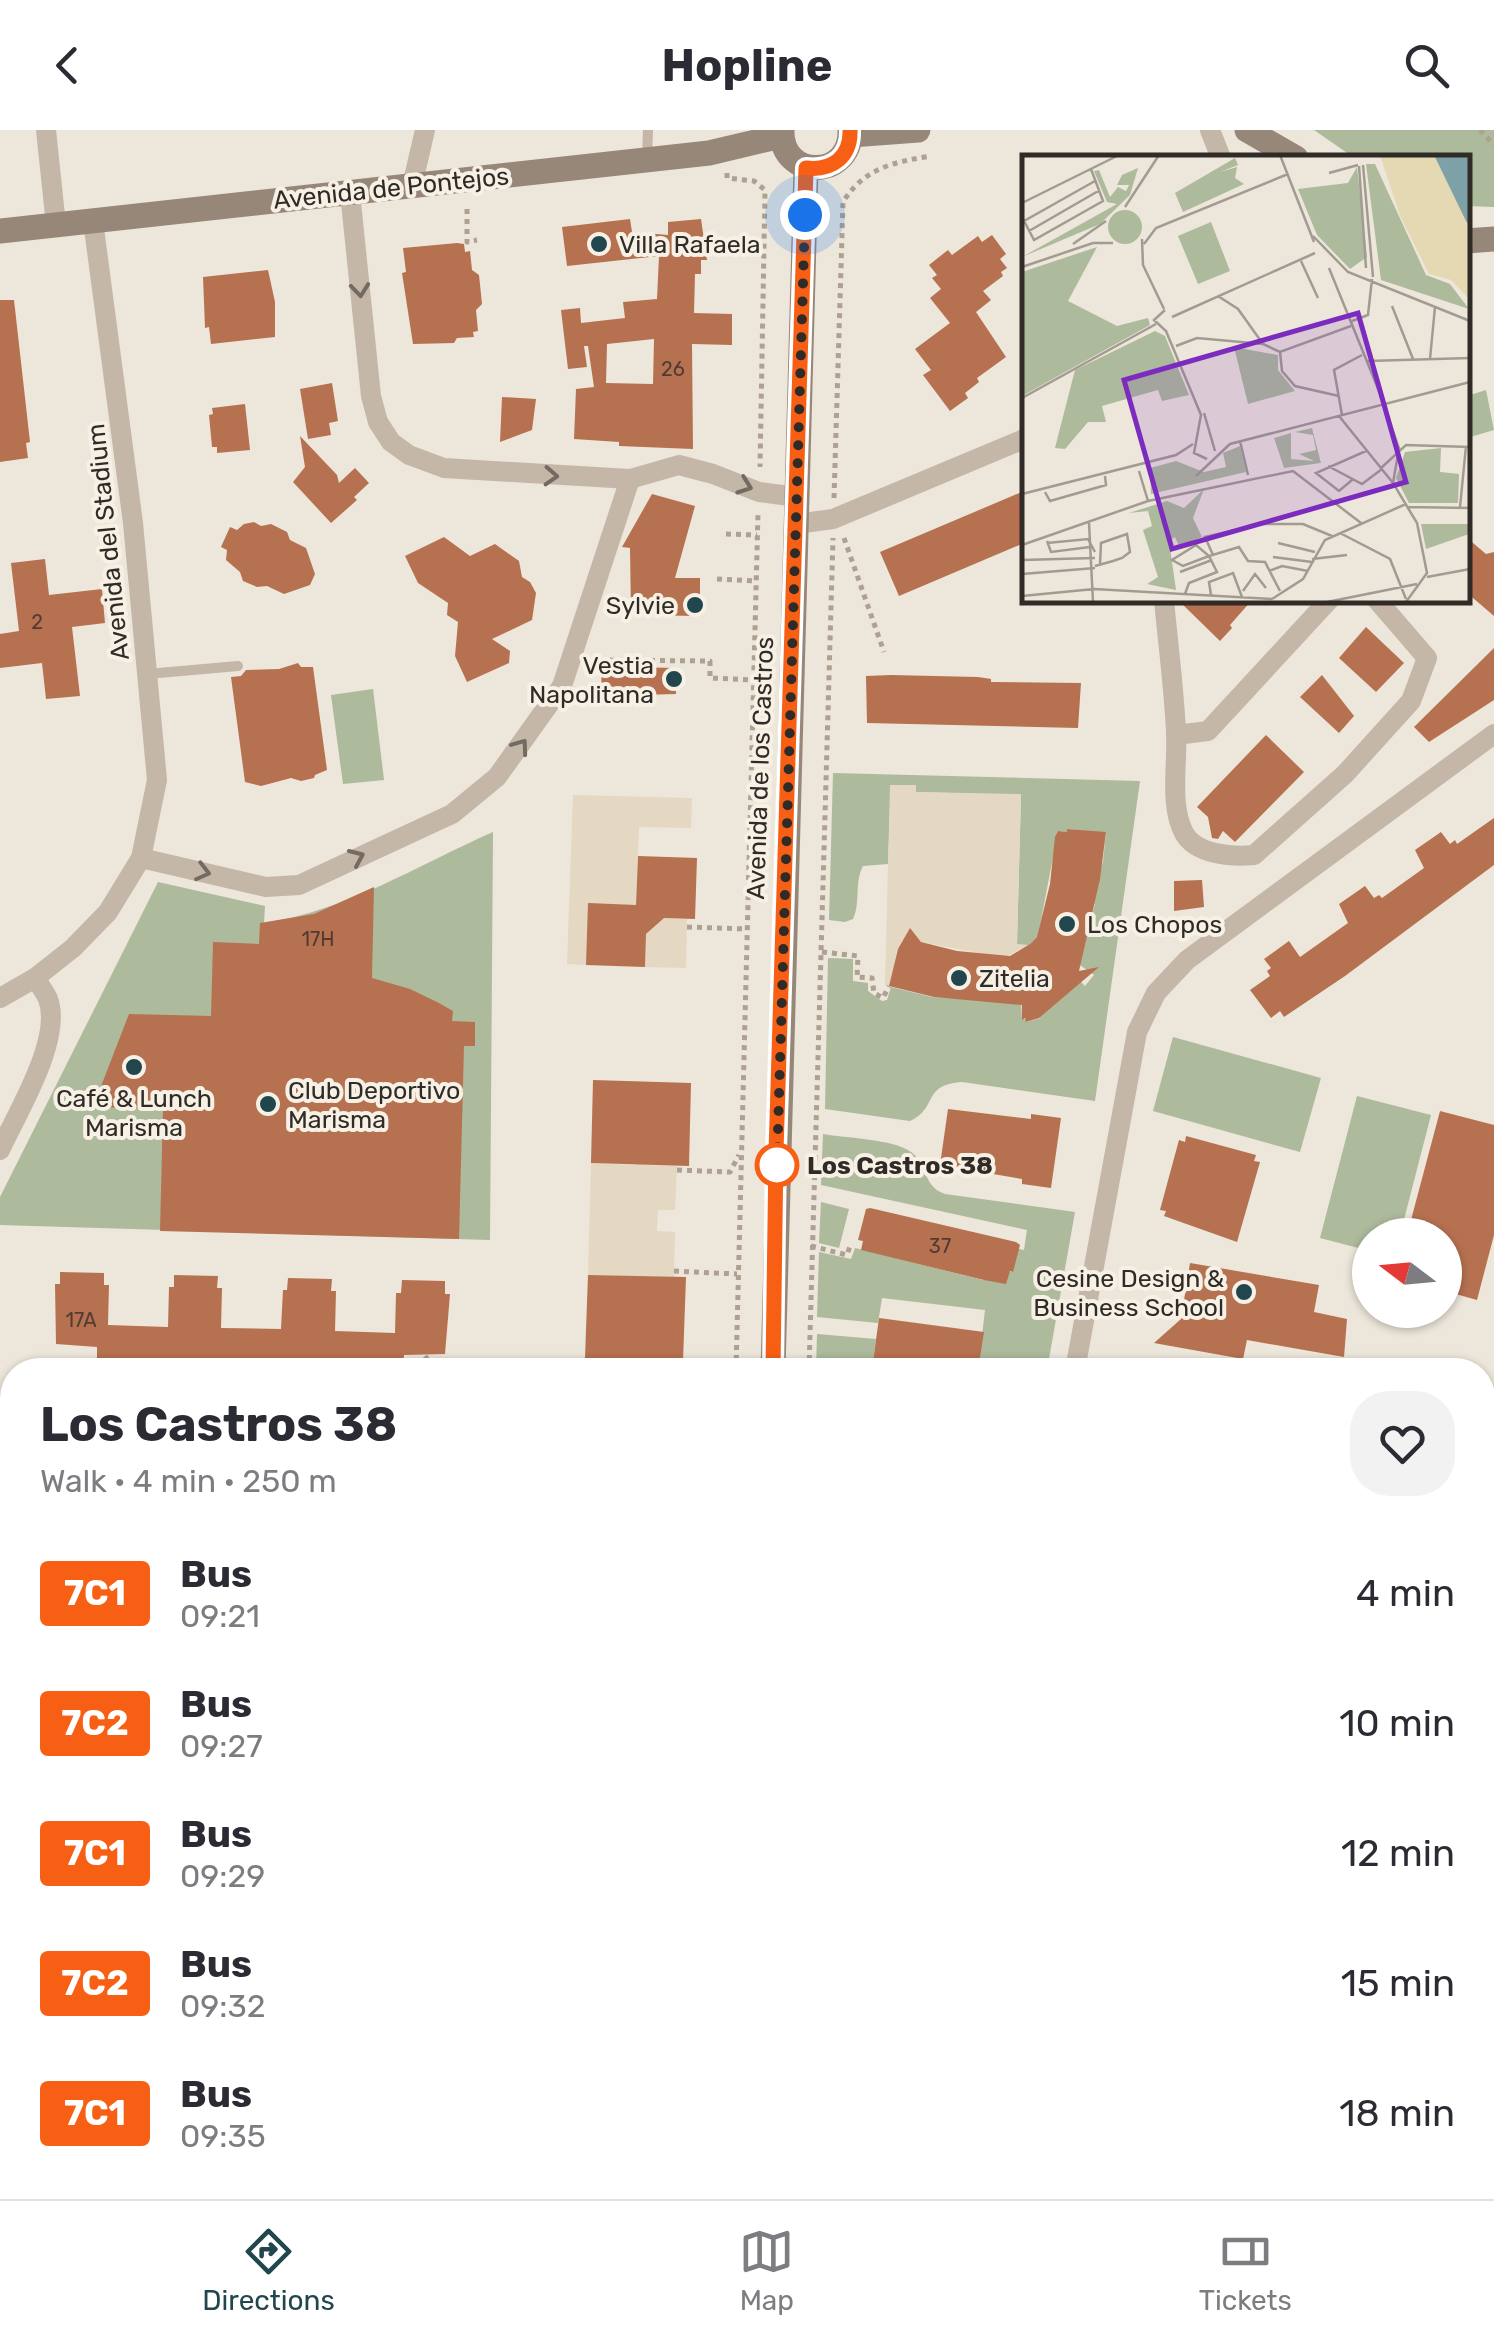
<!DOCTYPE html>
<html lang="en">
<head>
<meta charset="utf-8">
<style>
	body { margin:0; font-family:Rubik,sans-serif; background:#f2f2f3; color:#2b2b33; height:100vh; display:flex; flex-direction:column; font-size:38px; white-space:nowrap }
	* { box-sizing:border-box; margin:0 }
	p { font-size:32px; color:#7c7c81 }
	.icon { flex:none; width:55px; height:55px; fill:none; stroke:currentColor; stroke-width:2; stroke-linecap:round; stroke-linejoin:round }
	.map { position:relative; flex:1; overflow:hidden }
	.side { position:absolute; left:0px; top:1228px; width:1495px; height:842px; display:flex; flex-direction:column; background:#fff; border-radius:40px 40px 0 0; box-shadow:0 2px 8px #0004 }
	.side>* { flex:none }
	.badge { padding:0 20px; border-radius:8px; font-size:35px; line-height:65px }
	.needle { width:65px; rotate:286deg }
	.buttons { position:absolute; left:1352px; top:1088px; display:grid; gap:20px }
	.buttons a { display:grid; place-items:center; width:110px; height:110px; border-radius:50%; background:#fff; box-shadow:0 2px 8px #0004; font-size:50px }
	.you { position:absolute; width:50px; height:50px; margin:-25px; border:8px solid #fff; border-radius:50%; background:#1a73e8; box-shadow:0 0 0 15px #1a73e833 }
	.map>.badge { position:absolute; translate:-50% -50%; box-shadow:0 0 0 5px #fff }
	.round { display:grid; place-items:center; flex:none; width:105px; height:105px; border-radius:40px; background:#f2f2f3 }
	.headline { display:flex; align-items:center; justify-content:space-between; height:170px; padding:0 40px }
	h1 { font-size:48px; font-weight:700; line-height:75px }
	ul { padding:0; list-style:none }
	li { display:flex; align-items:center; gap:30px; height:130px; padding:0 40px }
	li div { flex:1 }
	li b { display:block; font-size:38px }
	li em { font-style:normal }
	li .badge { min-width:110px; font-weight:700; text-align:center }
	header { display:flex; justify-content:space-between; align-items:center; height:130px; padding:0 40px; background:#fff; font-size:45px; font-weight:700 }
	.tab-bar { display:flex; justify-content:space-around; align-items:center; height:140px; border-top:2px solid #e1e1e2; background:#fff; font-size:28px; color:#7c7c81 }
	.tab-bar a { display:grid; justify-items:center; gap:5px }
	.tab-bar .active { color:#22464d }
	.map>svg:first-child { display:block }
</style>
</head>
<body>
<header><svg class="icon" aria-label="back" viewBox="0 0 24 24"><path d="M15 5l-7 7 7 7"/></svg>Hopline<svg class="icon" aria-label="search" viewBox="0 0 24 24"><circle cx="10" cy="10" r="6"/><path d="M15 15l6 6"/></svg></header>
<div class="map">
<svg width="1494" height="2069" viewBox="0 0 1494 2069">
	<rect width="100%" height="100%" fill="#ede6da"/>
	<!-- green -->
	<g fill="#adba9c">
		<path d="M1314,0H1494V77L1467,76L1466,28L1353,27Z"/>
		<path d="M1486,260L1494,300L1467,308V266Z"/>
		<path d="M373,559L384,650L343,654L331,565Z"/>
		<path d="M833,643L1140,651L1095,971L962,952C921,955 939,978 910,991L825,979L828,828L853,829V851L868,853V861L882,871L887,870L891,857L932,867L1021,872L1022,889H1025L1027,892L1040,888L1038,883L1081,852L1085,856L1094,845L1077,833L1095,774L1092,772L1103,731L1106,703L1068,699L1067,702L1058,701L1038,806L1029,815H1017L1021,665L916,662L891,655L888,734L863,736C854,753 861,772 853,789L845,792L829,790Z"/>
		<path d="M493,702L490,1110L0,1095V1067L158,752L265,776L264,793C346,781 418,735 493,702Z"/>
		<path d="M1173,907L1321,948L1300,1022L1153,981Z"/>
		<path d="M1357,966L1431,985L1400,1105H1370V1121L1320,1108Z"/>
		<path d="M823,1004C844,1008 894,1009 911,1022C928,1034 922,1056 945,1064L1075,1082L1047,1240H978L985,1180L882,1168L878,1193L817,1187L819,1122L851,1129L855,1118L983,1150L1013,1141L1015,1118L1024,1120L1027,1100L821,1055Z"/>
		<path d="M821,1072L849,1079L839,1118L819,1113Z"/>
		<path d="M817,1204L876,1209L873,1232L932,1240H816Z"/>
		<path d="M12,1600V2058H176L174,2069H0V1601Z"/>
		<path d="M795,2058H1034V2069H841L840,2062Z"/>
		<path d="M1090,2058H1404L1407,2069H1091Z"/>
	</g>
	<!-- plaza -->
	<g fill="#e4d8c3">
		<path d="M890,655H916V662L1021,664L1017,814L1029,815L1003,828L917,811L909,803L902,819H898L889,856L885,855Z"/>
		<path d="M573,665L692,668L691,698L639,697L636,775L586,835L567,834Z"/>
		<path d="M664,788L687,789L686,838L645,837L646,804Z"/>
		<path d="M645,1022V1035L677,1036L675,1080H658L657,1101L675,1102L674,1147L642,1146L632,1158L631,1146L588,1145L591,1033L634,1035Z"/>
	</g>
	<!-- building -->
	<g fill="#b67150" fill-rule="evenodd">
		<path d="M630,89L632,102L668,105V92L701,89L707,130H701V144H695L694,183L732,184V215L692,214L693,319L619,316V312L574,309L576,259L594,257L588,216H584L587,237L568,239L561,180L580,178L581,193L625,188L623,172L657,169L659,126L567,136L562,97ZM654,209L653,254L606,253L607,214Z"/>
		<path d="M992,105L1006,124L1000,129L1007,138L1001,142L1003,146L983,161L991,170L976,182L1006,227L977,248L979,252L965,263L968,268L950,281L923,245L931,240L915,219L950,193L930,168L941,159L932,148L937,145L929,135L948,120L952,125L978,106L982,112Z"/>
		<path d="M457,113L464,114L465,122L470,121L472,140L479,145L482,174L476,180L478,201L473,202L474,207L457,208L454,213L413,214L402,143L406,142L403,118Z"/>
		<path d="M268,140L275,172V207L211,214L209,197L205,198L203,147Z"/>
		<path d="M0,170H14L30,312L26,313L28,328L0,332Z"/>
		<path d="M332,253L338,291L329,293L331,305L308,309L300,259Z"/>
		<path d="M502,267L536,269L532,300L500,312Z"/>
		<path d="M245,274L250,320L217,323V317H212L209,285L213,284L212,278Z"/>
		<path d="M300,306L337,345L339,353L355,338L369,353L354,367L357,370L331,393L293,352L305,337Z"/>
		<path d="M1024,361V413L899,466L880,422Z"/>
		<path d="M652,364L695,376L675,448H700V486L631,485L630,418L622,417Z"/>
		<path d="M254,392L261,396L271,394L287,402L290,410L306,418L315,444L310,455L284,464L267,456L257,457L243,451L240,442L226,430L227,420L221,417L230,397L237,400L244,394Z"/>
		<path d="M444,407L470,426L495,414L519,431L522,447L530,452L536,463L532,490L492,509L510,521L509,533L467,552L455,526L458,492L447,485L448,473L418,453L405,426Z"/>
		<path d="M1466,407L1486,424L1494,422V486L1466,462Z"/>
		<path d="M45,429L49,465L102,459L105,493L72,497L80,566L46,569L42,533L0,538V504L19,501L11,433Z"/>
		<path d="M1178,470H1252L1230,495L1232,498L1220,511Z"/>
		<path d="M1366,497L1404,533L1376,562L1339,528Z"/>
		<path d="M1494,518V570L1429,612L1414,597Z"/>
		<path d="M298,533L301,537H313L327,640L315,645L314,648L301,651L291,648L261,656L245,652L231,547L241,546L246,540L279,539Z"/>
		<path d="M633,537L675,538L676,564L602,566L601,540Z"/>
		<path d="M891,545L978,547L991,549V552L1081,553L1078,598L867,593L866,546Z"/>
		<path d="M1322,545L1354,586L1339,603L1300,567Z"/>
		<path d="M1266,605L1304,642L1235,712L1223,701L1218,709L1212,708L1208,687L1197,677Z"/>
		<path d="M1494,688V735L1345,846L1284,887L1280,881L1271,888L1250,860L1270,846L1267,841L1271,838L1264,829L1289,811L1300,827L1348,793L1339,774L1365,756L1374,768L1379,765L1382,768L1424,738L1415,720L1441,702L1450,714L1455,710L1457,714Z"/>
		<path d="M1067,699L1106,702L1100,749L1079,841L1099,837L1039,888L1026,892L1025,888L1022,890V875L934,867L889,856L898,819L910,798L921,812L957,821L1010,826L1030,814L1037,807L1050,754L1055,707L1058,701L1067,702Z"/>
		<path d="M638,726L697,728L695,789L664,788L646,804L645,837L586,835L588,773L636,775Z"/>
		<path d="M1202,750L1204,777L1174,781V751Z"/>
		<path d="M374,757L372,848L410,859L437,872L453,881L452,891L475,892V916H464L459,1109L160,1101L163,979L93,977L129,884L211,886L213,812L259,814L260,793L314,784Z"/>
		<path d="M593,950L691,953L689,1036L591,1033Z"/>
		<path d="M948,979L1031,989V984L1061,988L1051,1058L1022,1054V1049L940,1035Z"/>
		<path d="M1440,981L1494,995V1105L1477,1170L1445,1161V1105H1407Z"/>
		<path d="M1186,1006L1256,1025L1254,1031L1260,1032L1237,1112L1164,1086L1166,1081L1160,1080L1179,1010L1185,1012Z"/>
		<path d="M870,1078L1016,1112L1020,1115L1013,1142L1010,1141L1006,1154L984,1150L861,1120L863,1111L858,1110L866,1079Z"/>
		<path d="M1190,1133L1319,1155L1314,1182L1347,1189L1344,1227L1247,1210L1243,1229L1154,1213L1181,1189Z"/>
		<path d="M60,1142L104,1143V1155H109L108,1195L168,1197L169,1157H174V1145L218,1146L217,1158H222L221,1198L281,1199L283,1160H287L288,1148L332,1149L331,1161H336L335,1201L395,1203L396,1163H401L402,1150L445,1151V1164H450L445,1224L404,1225L403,1240H97V1217L56,1214L55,1154H60Z"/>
		<path d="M588,1145L686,1147L683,1231L585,1228Z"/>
		<path d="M879,1188L984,1202L978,1240H932L873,1232Z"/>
	</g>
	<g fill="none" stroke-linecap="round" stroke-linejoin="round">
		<!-- primary-tunnel -->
		<path stroke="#c7c1b6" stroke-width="25" stroke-dasharray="25 12" stroke-linecap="butt" d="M1404,2058L1419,2069"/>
		<!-- path -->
		<g stroke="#afa192" stroke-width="5" stroke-dasharray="5 5" stroke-linecap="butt">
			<path d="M1480,0L1494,15"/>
			<path d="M727,43V48L754,51L765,60L760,337"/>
			<path d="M467,79V112L477,110"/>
			<path d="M834,368L843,72C864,38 894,32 931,26"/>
			<path d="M726,404L757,405"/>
			<path d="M844,408L884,522"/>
			<path d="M717,449L756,451"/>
			<path d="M600,530L710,531V548L753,550"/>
			<path d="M687,797L746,799"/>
			<path d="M822,822L858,826L857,847L872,848L874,863L883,868L889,856"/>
			<path d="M677,1040L730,1042L739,1025"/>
			<path d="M811,1116L847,1125L851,1113"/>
			<path d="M674,1141L737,1144"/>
			<path d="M425,1226L436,1240"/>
			<path d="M736,1240L758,383"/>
			<path d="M809,1240L833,408"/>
			<path d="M1487,1810L1489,1847"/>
			<path d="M1482,1846L1489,1847L1494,1862"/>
			<path d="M0,2048L12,2040"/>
			<path d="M264,2058L265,2069"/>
			<path d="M304,2058L315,2069"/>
			<path d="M466,2058V2069"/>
			<path d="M471,2058L483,2069"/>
			<path d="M1314,2058L1316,2069"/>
			<path d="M363,2069L369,2058"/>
		</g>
		<!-- lane -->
		<g stroke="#c4b7a8" stroke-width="10">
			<path d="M647,28L648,0"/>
			<path d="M147,544L238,536"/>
		</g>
		<!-- street -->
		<g stroke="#c4b7a8" stroke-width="20">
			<path d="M46,0L56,95"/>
			<path d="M1210,0L1221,28"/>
			<path d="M412,56L425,0"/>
			<path d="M350,63L371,266L378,292L391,312L409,325L444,338L630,349L679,335L713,344L759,362L797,367"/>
			<path d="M796,394L833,389L1024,309"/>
			<path d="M1164,470C1168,514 1174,558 1176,602C1178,633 1169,675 1184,703C1196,725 1232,727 1254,725L1345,644L1411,571L1427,528L1377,470"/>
			<path d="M1176,605L1208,601L1329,470"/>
			<path d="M141,728L266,757L299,755L452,684L497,647L562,556L630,349"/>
			<path d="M0,868L35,848L73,818L108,782L141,728L157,650L133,393L93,91"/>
			<path d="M0,1020C17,983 63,909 48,869C45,862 39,854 35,848"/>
			<path d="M1075,1240L1137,902L1156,863L1187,830L1494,604"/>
			<path d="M1482,1486L1494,1325"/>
			<path d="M1482,1521L1494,1523"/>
			<path d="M1482,1612L1494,1615"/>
			<path d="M1482,1781L1494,1791"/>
			<path d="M1061,2058L1062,2069"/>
		</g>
		<!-- secondary -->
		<g stroke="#978779" stroke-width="25">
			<path d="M782,0C780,50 852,50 850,0"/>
			<path d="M1247,0L1296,28"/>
			<path d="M851,5L918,0"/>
			<path d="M0,101L709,23L781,6"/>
			<path d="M1466,111L1494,109"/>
			<path d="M773,1240L806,38"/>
		</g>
		<!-- primary -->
		<g stroke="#72645a" stroke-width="25">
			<path d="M0,1544L12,1543"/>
			<path d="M0,1570L12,1569"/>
			<path d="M728,2069L729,2058"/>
			<path d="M765,2069V2058"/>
		</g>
	</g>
	<!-- one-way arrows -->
	<defs><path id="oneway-chevron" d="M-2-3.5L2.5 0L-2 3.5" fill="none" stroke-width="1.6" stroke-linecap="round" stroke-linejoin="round" transform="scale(2.5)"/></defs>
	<g stroke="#736a61">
		<use href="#oneway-chevron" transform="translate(360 160) rotate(84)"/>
		<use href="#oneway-chevron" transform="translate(551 346) rotate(3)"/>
		<use href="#oneway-chevron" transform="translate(745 356) rotate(20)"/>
		<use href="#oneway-chevron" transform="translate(521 616) rotate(-54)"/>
		<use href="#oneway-chevron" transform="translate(357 727) rotate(-24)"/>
		<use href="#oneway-chevron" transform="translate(203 742) rotate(14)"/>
	</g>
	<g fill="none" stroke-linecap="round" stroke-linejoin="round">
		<defs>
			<path id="line" d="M773,1240L776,1022L806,38C832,41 851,27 850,0"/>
		</defs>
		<!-- line casing -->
		<use href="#line" stroke="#fff" stroke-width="22"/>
		<!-- line -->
		<use href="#line" stroke="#f76014" stroke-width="15"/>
		<!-- walk -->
		<path stroke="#312b27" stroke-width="10" stroke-dasharray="0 18" d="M777,1035L805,85"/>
	</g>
	<!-- markers -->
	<g fill="#22464d" stroke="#f6f0e5" stroke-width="4">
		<circle cx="599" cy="114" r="10"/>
		<circle cx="695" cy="475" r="10"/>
		<circle cx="674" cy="549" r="10"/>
		<circle cx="1067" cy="794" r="10"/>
		<circle cx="959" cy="848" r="10"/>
		<circle cx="134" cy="937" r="10"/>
		<circle cx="268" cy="974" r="10"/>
		<circle cx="1244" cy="1162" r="10"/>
	</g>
	<circle fill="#fff" stroke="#f76014" stroke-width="5" cx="777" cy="1035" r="20"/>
	<g text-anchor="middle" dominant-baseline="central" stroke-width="8" stroke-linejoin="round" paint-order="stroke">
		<!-- number labels -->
		<g font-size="20" fill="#523c31">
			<text x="673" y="239">26</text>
			<text x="37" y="492">2</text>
			<text x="318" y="809">17H</text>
			<text x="940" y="1116">37</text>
			<text x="81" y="1190">17A</text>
		</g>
		<!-- street labels -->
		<g font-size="25" fill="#312b27" stroke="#f6f0e5">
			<text transform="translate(391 58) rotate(-6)">Avenida de Pontejos</text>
			<text transform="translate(108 412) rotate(-96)">Avenida del Stadium</text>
			<text transform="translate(760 638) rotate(-88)">Avenida de los Castros</text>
		</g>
		<!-- poi labels -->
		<g font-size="25" fill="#312b27" stroke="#f6f0e5" text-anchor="start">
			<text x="619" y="114">Villa Rafaela</text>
			<text x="675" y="475" text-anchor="end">Sylvie</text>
			<text x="654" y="535" text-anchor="end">Vestia<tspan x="654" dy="29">Napolitana</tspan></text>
			<text x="1087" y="794">Los Chopos</text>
			<text x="979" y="848">Zitelia</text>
			<text x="288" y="960">Club Deportivo<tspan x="288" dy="29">Marisma</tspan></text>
			<text x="134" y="968" text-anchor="middle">Café &amp; Lunch<tspan x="134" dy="29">Marisma</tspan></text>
			<text x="1224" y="1148" text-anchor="end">Cesine Design &amp;<tspan x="1224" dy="29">Business School</tspan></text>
		</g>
		<!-- stop labels -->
		<g font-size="25" font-weight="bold" fill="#312b27" stroke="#f6f0e5" text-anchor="start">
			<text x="807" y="1035">Los Castros 38</text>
		</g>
	</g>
	<!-- overview -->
	<g transform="translate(1022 25)">
		<rect width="448" height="448" fill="#ede6da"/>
		<path d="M213,3L216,10L198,17L215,12L213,23L222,29L161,57L153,38ZM344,9H353L404,120L428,129L447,154L359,125ZM335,12L345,102L328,114L295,80L276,34L326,28ZM116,13L108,40L78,69L0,102L95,49L85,47L72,16L77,15L88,42L96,32L104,36L107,30H95L100,20ZM86 72a17 17 0 1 1 34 0a17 17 0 1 1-34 0ZM189,67L208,116L176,129L156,81ZM75,92L46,146L95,171L126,163L128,170L0,241V117ZM133,176L143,181L167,240L140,246L136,235L80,251L84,267H66L43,294L33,293L53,215ZM212,192L256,200V215L273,236L226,249ZM290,273L299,308L262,313L252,283L269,278V304L292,306L277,299L294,295L291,280L273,277ZM218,291L224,317L129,339L128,313L154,306L182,317L204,312L201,298ZM419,293L418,317L437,319L436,348H387L374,323L383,297ZM182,334L171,363L180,382L157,391L153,382L147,386L154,435L125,429L136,422L121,375L130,371L126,356L107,358L145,346L162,353ZM399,369H447V379L404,394Z" fill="#adba9c"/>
		<path d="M358,0H412L447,70V144L429,125L407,119L378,61Z" fill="#e5d9b4"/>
		<path d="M412,0H447V70L444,66Z" fill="#7da1a7"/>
		<path fill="none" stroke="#a29b92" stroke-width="2.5" d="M258,0L292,87M341,10L351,122M337,11L344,113M307,18L336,10M0,48L97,0M103,52L137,0M0,62L12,85L81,46L69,14M2,66L73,26M7,76L78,35M291,81L326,117L448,166M120,84L121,110L142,154M51,89L84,66M122,89L134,73L266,19M279,106L296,143M0,112L71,88H91M307,113L361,246M196,141L216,154L241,189L258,197L329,171M370,151L391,204M143,155L132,165L144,176L179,260L172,298L185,304M150,162L293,98M330,166L346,160L350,124M154,191L175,183L241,189M258,197L260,216L273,231L317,241M408,204L413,152M346,206L448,203M0,243L134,169M363,254L377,293L371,328L395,368L405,418L384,447M182,258L193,296M320,260L312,215L340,200M317,261L371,328M218,286L226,320M306,311L340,329L360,314M359,313L384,290L448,292M117,316L126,346M174,321L208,289L448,227M330,325L317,336L294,318L344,296M23,337L28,346L84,330L83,321M0,339L154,300L171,289M386,352L448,353M438,352L444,291M67,368L71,447M318,378L368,404L384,444M25,386L29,397L68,392M25,388L66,384L73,397M256,388L293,397M0,390L126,346L271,316L339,368M174,390L187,401L161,411L150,405ZM191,400L183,382L240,369H281L310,381M251,402L290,407M290,404L325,400M0,405L73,403M73,411L91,406L100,403L108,397L105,379L79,388L78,409M247,416L260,411L286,416M158,417L190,405M0,419L73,413M405,422L448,414M221,436L233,419L244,433M163,439L167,428L195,417L187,401L217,392L226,406L243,407L258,436M189,440L187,427L211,418L220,442M0,441L72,434L250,444M250,444L281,424L303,385L384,349M305,447L395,429"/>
		<path fill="#7b2cbf" fill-opacity="0.15" stroke="#7b2cbf" stroke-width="5" d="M336,158L384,327L150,394L102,225Z"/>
		<rect width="448" height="448" fill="none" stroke="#312b27" stroke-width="5"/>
	</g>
</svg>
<div class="buttons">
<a><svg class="needle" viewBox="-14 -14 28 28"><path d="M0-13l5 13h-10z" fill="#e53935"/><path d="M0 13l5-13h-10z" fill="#7c7c81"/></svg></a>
</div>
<div class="you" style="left:805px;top:85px"></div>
<section class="side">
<div class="headline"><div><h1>Los Castros 38</h1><p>Walk · 4 min · 250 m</p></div><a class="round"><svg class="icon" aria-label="heart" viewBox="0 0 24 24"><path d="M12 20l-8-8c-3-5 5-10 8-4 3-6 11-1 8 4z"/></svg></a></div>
<ul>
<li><span class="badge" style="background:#f76014;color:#fff">7C1</span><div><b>Bus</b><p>09:21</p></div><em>4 min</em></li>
<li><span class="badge" style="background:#f76014;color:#fff">7C2</span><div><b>Bus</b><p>09:27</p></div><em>10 min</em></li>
<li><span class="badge" style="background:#f76014;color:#fff">7C1</span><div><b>Bus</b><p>09:29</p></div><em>12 min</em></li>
<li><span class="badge" style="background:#f76014;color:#fff">7C2</span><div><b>Bus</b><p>09:32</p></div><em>15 min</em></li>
<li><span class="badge" style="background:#f76014;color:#fff">7C1</span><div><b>Bus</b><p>09:35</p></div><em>18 min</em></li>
</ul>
</section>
</div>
<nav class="tab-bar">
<a class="active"><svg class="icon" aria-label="directions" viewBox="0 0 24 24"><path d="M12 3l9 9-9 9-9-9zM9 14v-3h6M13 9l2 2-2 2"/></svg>Directions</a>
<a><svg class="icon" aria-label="map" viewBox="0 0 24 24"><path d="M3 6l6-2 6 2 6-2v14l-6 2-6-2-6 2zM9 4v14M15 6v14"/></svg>Map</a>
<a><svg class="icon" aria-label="tickets" viewBox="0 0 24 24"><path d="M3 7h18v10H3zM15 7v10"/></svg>Tickets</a>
</nav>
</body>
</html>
